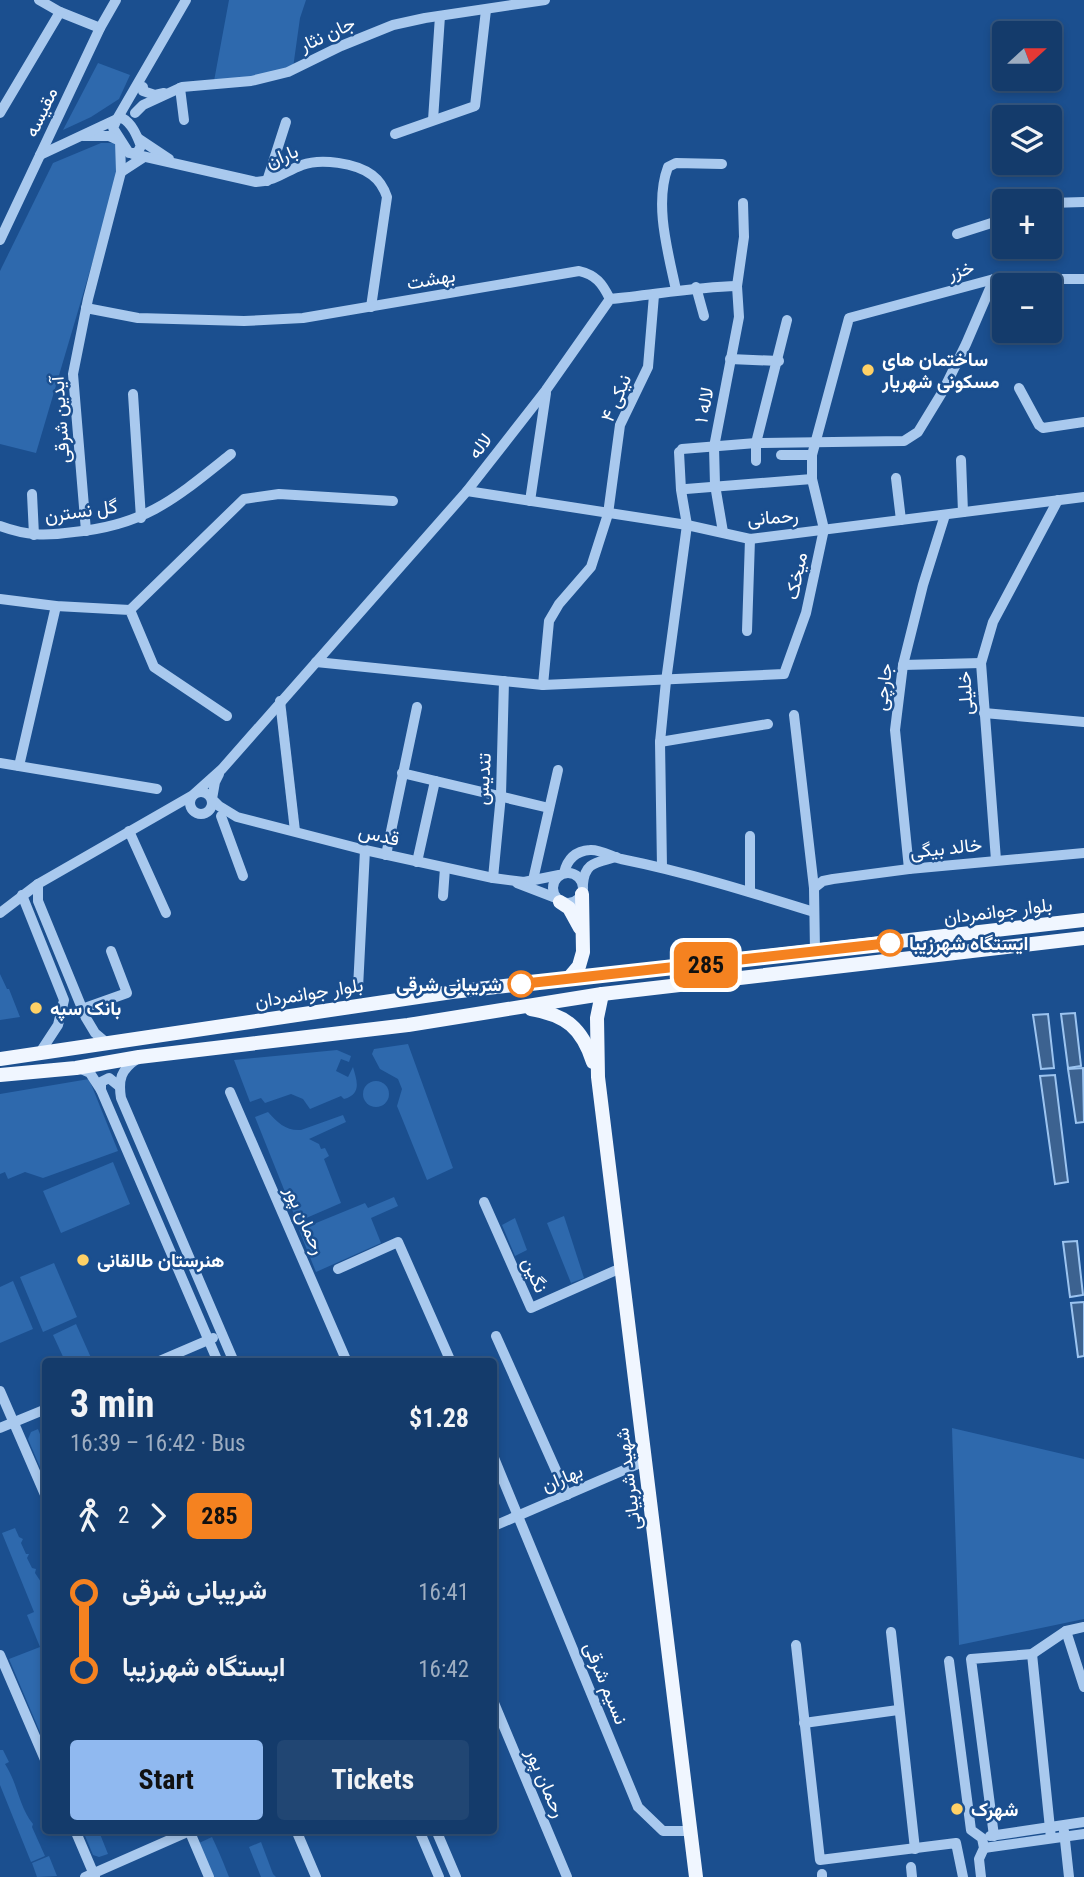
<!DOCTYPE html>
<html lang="en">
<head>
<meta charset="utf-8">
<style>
	body { margin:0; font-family:"Roboto Condensed",Vazirmatn,sans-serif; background:#214673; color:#f1f3f6; height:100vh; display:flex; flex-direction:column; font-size:26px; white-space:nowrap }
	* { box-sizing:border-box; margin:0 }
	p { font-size:23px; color:#9dadc1 }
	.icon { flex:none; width:38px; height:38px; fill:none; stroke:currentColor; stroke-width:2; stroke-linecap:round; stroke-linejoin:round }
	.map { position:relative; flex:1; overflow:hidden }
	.drawer { position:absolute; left:42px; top:1358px; width:455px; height:476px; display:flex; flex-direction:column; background:#143b6b; border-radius:7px; box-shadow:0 4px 10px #0003,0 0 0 2px #33557e }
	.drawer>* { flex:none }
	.badge { padding:0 14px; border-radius:10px; font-size:24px; line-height:46px }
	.needle { width:46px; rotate:69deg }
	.tools { position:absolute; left:992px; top:21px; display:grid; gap:14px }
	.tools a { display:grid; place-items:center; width:70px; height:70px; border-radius:7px; background:#143b6b; box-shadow:0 4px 10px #0003,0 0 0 2px #33557e; font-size:35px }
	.map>.badge { position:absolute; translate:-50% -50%; box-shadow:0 0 0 4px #fff }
	.legs { display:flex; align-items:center; gap:10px; height:77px; padding:0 28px; font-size:23px }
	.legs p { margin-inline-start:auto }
	.headline { display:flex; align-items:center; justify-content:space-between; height:119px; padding:0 28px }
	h1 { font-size:38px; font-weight:700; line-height:52px }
	.action { display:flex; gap:14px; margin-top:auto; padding:14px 28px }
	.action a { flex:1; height:80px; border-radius:7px; background:#90b9f0; color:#111; font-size:28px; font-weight:700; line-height:80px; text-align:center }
	.action a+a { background:#214673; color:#f1f3f6 }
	ul { padding:0 28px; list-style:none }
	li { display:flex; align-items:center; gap:24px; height:77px; font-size:26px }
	li i { display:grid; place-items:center; width:10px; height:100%; margin:0 9px; background:currentColor }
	li i::after { content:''; width:18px; height:18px; margin:-9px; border:5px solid; border-radius:50%; background:#143b6b }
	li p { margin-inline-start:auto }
	li:first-child i { background:linear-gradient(#0000 50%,currentColor 0) }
	li:last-child i { background:linear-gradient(currentColor 50%,#0000 0) }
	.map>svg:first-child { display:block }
</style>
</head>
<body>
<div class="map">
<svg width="1084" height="1877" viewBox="0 0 1084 1877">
	<rect width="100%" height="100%" fill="#1b4f8f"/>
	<!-- green -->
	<g fill="#2e69ad">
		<path d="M229,0H306L300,18L293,68L279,75L214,81Z"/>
		<path d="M98,63L130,75L119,99L91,117L63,130Z"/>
		<path d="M101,143H118L120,169L36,453L0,444V271L53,163Z"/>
		<path d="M0,974L7,989H9L20,1017L0,1020Z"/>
		<path d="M408,1044L453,1168L427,1180L397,1106L402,1089L398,1079L380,1069L372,1054L374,1049Z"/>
		<path d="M337,1050L351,1056L349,1062L341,1059L336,1071L348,1077L353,1067C357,1081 362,1094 344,1099L341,1096L310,1109L303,1099L291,1094L265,1103L261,1098L250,1102L234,1060Z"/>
		<path d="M89,1079L118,1151L43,1178L25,1172L8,1179L5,1172L0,1174V1094Z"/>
		<circle cx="376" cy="1094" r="13"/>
		<path d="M268,1112C278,1123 286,1131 301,1130L343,1115L346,1122L309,1139L319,1144L321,1149L325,1148L329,1156L324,1159L341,1203L297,1222L255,1117Z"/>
		<path d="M113,1162L130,1204L61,1233L43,1191Z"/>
		<path d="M394,1197L398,1206L371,1218L381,1243L316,1272L299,1230L365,1203L368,1208Z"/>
		<path d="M564,1216L584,1278L571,1283L547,1223Z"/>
		<path d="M515,1218L527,1250L515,1256L502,1225Z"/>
		<path d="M54,1263L77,1317L43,1332L20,1277Z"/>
		<path d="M13,1281L33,1329L0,1343V1287Z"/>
		<path d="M76,1324L92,1360L89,1361H65L53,1335Z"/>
		<path d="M952,1428L1084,1459V1619L959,1645Z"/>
		<path d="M38,1429L45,1447V1463H46V1479H45L28,1439L31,1432Z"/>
		<path d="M15,1528L19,1537L23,1539L21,1543L26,1554H29L27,1558L32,1568L36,1569L35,1573L43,1585L41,1589L45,1599V1607L41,1609L45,1608V1744L9,1659L40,1647L27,1615L34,1612L2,1533Z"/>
		<path d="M0,1750H3L9,1762L5,1764C18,1784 19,1807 33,1824L32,1827L45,1856L31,1862L0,1785Z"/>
		<path d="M83,1831H101L100,1834L108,1854L99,1857L93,1855Z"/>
		<path d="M212,1837C219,1852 224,1864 229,1877H214L199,1843Z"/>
		<path d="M261,1842L273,1874L276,1877H261L249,1847Z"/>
		<path d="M49,1856L57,1876L37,1877L32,1863Z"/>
	</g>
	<!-- water -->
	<g fill="#3c6290" stroke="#9cc4f0" stroke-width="2">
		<path d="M1075,1013L1081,1066L1068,1068L1061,1014Z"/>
		<path d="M1048,1014L1054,1068L1041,1069L1033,1015Z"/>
		<path d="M1083,1068L1084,1122L1076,1123L1068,1069Z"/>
		<path d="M1055,1075L1068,1182L1055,1184L1040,1076Z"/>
		<path d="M1077,1241L1083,1295L1070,1297L1063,1242Z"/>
		<path d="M1084,1302V1356L1078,1357L1071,1303Z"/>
	</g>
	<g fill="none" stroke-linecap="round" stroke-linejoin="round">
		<!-- minor -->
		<g stroke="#a9c9ee" stroke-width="10">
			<path d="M39,0L60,12L100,28"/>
			<path d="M143,87V91L155,95L164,93"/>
			<path d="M180,88L184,120"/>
			<path d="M0,113L60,12"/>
			<path d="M135,113L143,105L182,87L251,81L288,72L341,46L393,25L425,18L545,0"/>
			<path d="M122,118C132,123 137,136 141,146L137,153H129L113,128L117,119Z"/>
			<path d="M433,120L440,16"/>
			<path d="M395,134L475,106L486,10"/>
			<path d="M83,136H109L120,141L121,172L88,299L73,374L86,531"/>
			<path d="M139,139L169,159"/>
			<path d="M133,154L256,182C275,181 286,171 302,165C321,158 356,163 372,175C380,181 384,188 387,197L371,307"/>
			<path d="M40,155L117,119L186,0"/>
			<path d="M121,172L144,157"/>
			<path d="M267,181L286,122"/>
			<path d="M1050,203L1084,202"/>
			<path d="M957,234L1004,219"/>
			<path d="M0,240L100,28L116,0"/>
			<path d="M696,287L704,316"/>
			<path d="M676,290C668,252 654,204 668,167L676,163L722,164"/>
			<path d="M86,308L138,318L244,321L303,318L579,271C596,275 602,283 610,299"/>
			<path d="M730,359L779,361"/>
			<path d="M1019,388L1039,425L1043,428L1084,422"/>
			<path d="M133,394L141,518"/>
			<path d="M682,449L756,443L904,441L918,432L943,391L966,344L994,279"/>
			<path d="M781,455H812"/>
			<path d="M961,460L963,512"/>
			<path d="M756,461V443L787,320"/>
			<path d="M896,478L901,520"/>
			<path d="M686,489L812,479"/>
			<path d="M467,491L687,525L750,539L1084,497"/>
			<path d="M32,494L34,535"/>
			<path d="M530,501L546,393"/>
			<path d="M0,526C27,536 45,536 74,532C146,525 176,498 231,454"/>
			<path d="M723,532L715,485L714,447L739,317L737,286L744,237L743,203"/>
			<path d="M0,599L56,606L130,610L154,667L227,716"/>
			<path d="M130,610L244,499L279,494L393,501"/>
			<path d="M747,631L750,539"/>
			<path d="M316,662L543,685L784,674L806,613L824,529L812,479V455L849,318L994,279H1084"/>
			<path d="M903,665L981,663"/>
			<path d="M543,685L549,621L559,604L591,567L608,514L620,425L648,367L654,295"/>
			<path d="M280,701L295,831"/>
			<path d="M984,713L1084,722"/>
			<path d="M794,715L814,888L815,952"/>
			<path d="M660,742L768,724"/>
			<path d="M0,763L157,789"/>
			<path d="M19,766L56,606"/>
			<path d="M402,773L549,808"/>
			<path d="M219,774L215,782L212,799L219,806L237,817L365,850L493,878L524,882L559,875"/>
			<circle cx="201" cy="803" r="11"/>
			<path d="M221,816L243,876"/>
			<path d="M129,831L166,913"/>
			<path d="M386,855L417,707"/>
			<path d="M996,860L981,663L993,622L1058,500"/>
			<path d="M417,862L435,781"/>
			<path d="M662,867L660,742L666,681L687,525L681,490L679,452"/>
			<path d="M909,869L895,730L903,665L923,585L945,515"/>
			<circle cx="568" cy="888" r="15"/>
			<path d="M564,873C567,860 575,851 590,850C599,849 611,856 621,859C686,872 750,892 814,912"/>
			<path d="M493,878L501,795L504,681"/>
			<path d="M533,880L558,770"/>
			<path d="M517,883L556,898"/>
			<path d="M38,884V901L86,1018L95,1033L108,1044"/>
			<path d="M583,884C585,862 596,863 616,857"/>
			<path d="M814,888L823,881L833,879L909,869L1084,853"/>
			<path d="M750,892V836"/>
			<path d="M22,895L64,1000L58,1025L39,1054"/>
			<path d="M443,896L445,868"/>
			<path d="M0,913L38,884L193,795L222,769L467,491L546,390L610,299C653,295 694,287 737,286"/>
			<path d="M358,988L365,850"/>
			<path d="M82,1009L127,993L111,951"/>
			<path d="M137,1059C121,1070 118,1079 121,1098L234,1362"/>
			<path d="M79,1068L90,1073L101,1090L218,1362"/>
			<path d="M101,1090V1082L109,1078L119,1086"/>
			<path d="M230,1092L347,1362"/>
			<path d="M484,1202L531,1308L621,1268"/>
			<path d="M338,1269L398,1242L451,1362"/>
			<path d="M496,1336L567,1495"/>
			<path d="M157,1362L213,1338"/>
			<path d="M0,1391L46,1497"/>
			<path d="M0,1428L46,1409"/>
			<path d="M494,1458L638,1807L663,1831H690"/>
			<path d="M494,1526L645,1461"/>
			<path d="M1084,1627L1066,1631L1084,1687"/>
			<path d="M891,1632L915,1849"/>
			<path d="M796,1645L820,1860L956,1843L963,1877"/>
			<path d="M1032,1654L1051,1838"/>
			<path d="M0,1655L46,1762"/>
			<path d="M949,1661L971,1830L982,1838L984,1848L979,1859L981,1877"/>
			<path d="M494,1703L567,1877"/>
			<path d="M804,1723L898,1710"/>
			<path d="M75,1830L95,1877"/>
			<path d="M189,1830L209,1877"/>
			<path d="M296,1830L316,1877"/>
			<path d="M419,1830L439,1877"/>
			<path d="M436,1830L456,1877"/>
			<path d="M1064,1831L1069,1877"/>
			<path d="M990,1836L1084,1822"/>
			<path d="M994,1836L971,1659L1032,1654L1066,1631"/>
			<path d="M984,1848L1084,1834"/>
			<path d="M911,1867L912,1877"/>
			<path d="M822,1874V1877"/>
			<path d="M85,1877L192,1830"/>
		</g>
		<!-- major -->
		<g stroke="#f0f6ff" stroke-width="14">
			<path d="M560,902L569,908L580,928"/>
			<path d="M568,979L579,966L583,952L582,894"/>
			<path d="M602,994L597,1018L598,1077L696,1877"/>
			<path d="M531,1009C566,1015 582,1028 593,1062"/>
			<path d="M0,1059L452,992L1084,920"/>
			<path d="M0,1075L76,1068L139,1057L408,1025L602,994L1084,938"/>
		</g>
	</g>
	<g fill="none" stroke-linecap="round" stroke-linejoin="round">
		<defs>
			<path id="line-1" d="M521,984L890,943"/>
		</defs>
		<!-- line-1 casing -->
		<use href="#line-1" stroke="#fff" stroke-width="16"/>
		<!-- line-1 -->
		<use href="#line-1" stroke="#f58220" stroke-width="10"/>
	</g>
	<!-- markers -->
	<g fill="#ffd166" stroke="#1b4f8f" stroke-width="2.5">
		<circle cx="868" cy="370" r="7"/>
		<circle cx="36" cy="1008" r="7"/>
		<circle cx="83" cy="1260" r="7"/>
		<circle cx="957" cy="1809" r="7"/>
	</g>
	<g fill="#fff" stroke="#f58220" stroke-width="3.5">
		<circle cx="890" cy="943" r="12"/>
		<circle cx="521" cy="984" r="12"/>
	</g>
	<g text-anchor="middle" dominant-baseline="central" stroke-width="5" stroke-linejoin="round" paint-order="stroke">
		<!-- street labels -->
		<g font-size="19" fill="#fff" stroke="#1b4f8f">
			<text transform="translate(327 34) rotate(-25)">جان نثار</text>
			<text transform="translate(41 112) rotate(-65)">مقیسه</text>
			<text transform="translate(282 156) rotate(-22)">باران</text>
			<text transform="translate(961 270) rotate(-15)">خزر</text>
			<text transform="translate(431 279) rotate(-10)">بهشت</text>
			<text transform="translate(616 398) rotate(-67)">نیکی ۴</text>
			<text transform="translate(704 405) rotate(-79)">لاله ۱</text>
			<text transform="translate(60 420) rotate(-94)">آیدین شرقی</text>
			<text transform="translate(480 446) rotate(-52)">لاله</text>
			<text transform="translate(81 511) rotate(-8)">گل نسترن</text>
			<text transform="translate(773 517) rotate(-4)">رحمانی</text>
			<text transform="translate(796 576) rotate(-78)">میخک</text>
			<text transform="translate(883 687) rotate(-83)">جارچی</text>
			<text transform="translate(965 693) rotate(-93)">خلیلی</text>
			<text transform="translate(483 779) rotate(-87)">تندیس</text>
			<text transform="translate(379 835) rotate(13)">قدس</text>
			<text transform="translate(946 848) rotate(-6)">خالد بیگی</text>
			<text transform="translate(998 911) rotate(-7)">بلوار جوانمردان</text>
			<text transform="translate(309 993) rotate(-9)">بلوار جوانمردان</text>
			<text transform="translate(305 1220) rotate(66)">رحمان پور</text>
			<text transform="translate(535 1275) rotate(66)">نگین</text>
			<text transform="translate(562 1478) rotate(-23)">بهاران</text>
			<text transform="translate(628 1479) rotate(-97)">شهید شربیانی</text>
			<text transform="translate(606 1683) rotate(68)">نسیم شرقی</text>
			<text transform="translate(546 1783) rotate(67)">رحمان پور</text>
		</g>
		<!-- poi labels -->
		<g font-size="19" font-weight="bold" fill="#fff" stroke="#1b4f8f" text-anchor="start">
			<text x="882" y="359">ساختمان های<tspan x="882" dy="22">مسکونی شهریار</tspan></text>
			<text x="50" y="1008">بانک سپه</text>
			<text x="97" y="1260">هنرستان طالقانی</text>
			<text x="971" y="1809">شهرک</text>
		</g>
		<!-- stop labels -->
		<g font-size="19" font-weight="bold" fill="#fff" stroke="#1b4f8f" text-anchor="start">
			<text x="909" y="943">ایستگاه شهرزیبا</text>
			<text x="502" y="984" text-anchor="end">شریبانی شرقی</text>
		</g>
	</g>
</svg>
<div class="tools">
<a><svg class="needle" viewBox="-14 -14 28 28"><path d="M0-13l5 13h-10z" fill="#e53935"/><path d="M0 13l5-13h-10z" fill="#9dadc1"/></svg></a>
<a><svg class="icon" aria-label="layers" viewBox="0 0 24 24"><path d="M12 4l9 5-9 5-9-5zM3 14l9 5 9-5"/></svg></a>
<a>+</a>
<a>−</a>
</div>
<b class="badge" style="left:706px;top:965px;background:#f58220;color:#111">285</b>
<section class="drawer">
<div class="headline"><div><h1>3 min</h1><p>16:39 – 16:42 · Bus</p></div><b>$1.28</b></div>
<div class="legs"><svg class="icon" aria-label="walk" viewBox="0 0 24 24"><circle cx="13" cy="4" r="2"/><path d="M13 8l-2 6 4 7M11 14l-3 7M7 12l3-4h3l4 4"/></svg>2<svg class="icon" aria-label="forward" viewBox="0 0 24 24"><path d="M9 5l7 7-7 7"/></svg><b class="badge" style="background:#f58220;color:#111">285</b></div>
<ul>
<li><i style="color:#f58220"></i><b>شریبانی شرقی</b><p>16:41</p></li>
<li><i style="color:#f58220"></i><b>ایستگاه شهرزیبا</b><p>16:42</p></li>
</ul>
<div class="action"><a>Start</a><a>Tickets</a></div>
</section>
</div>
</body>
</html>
